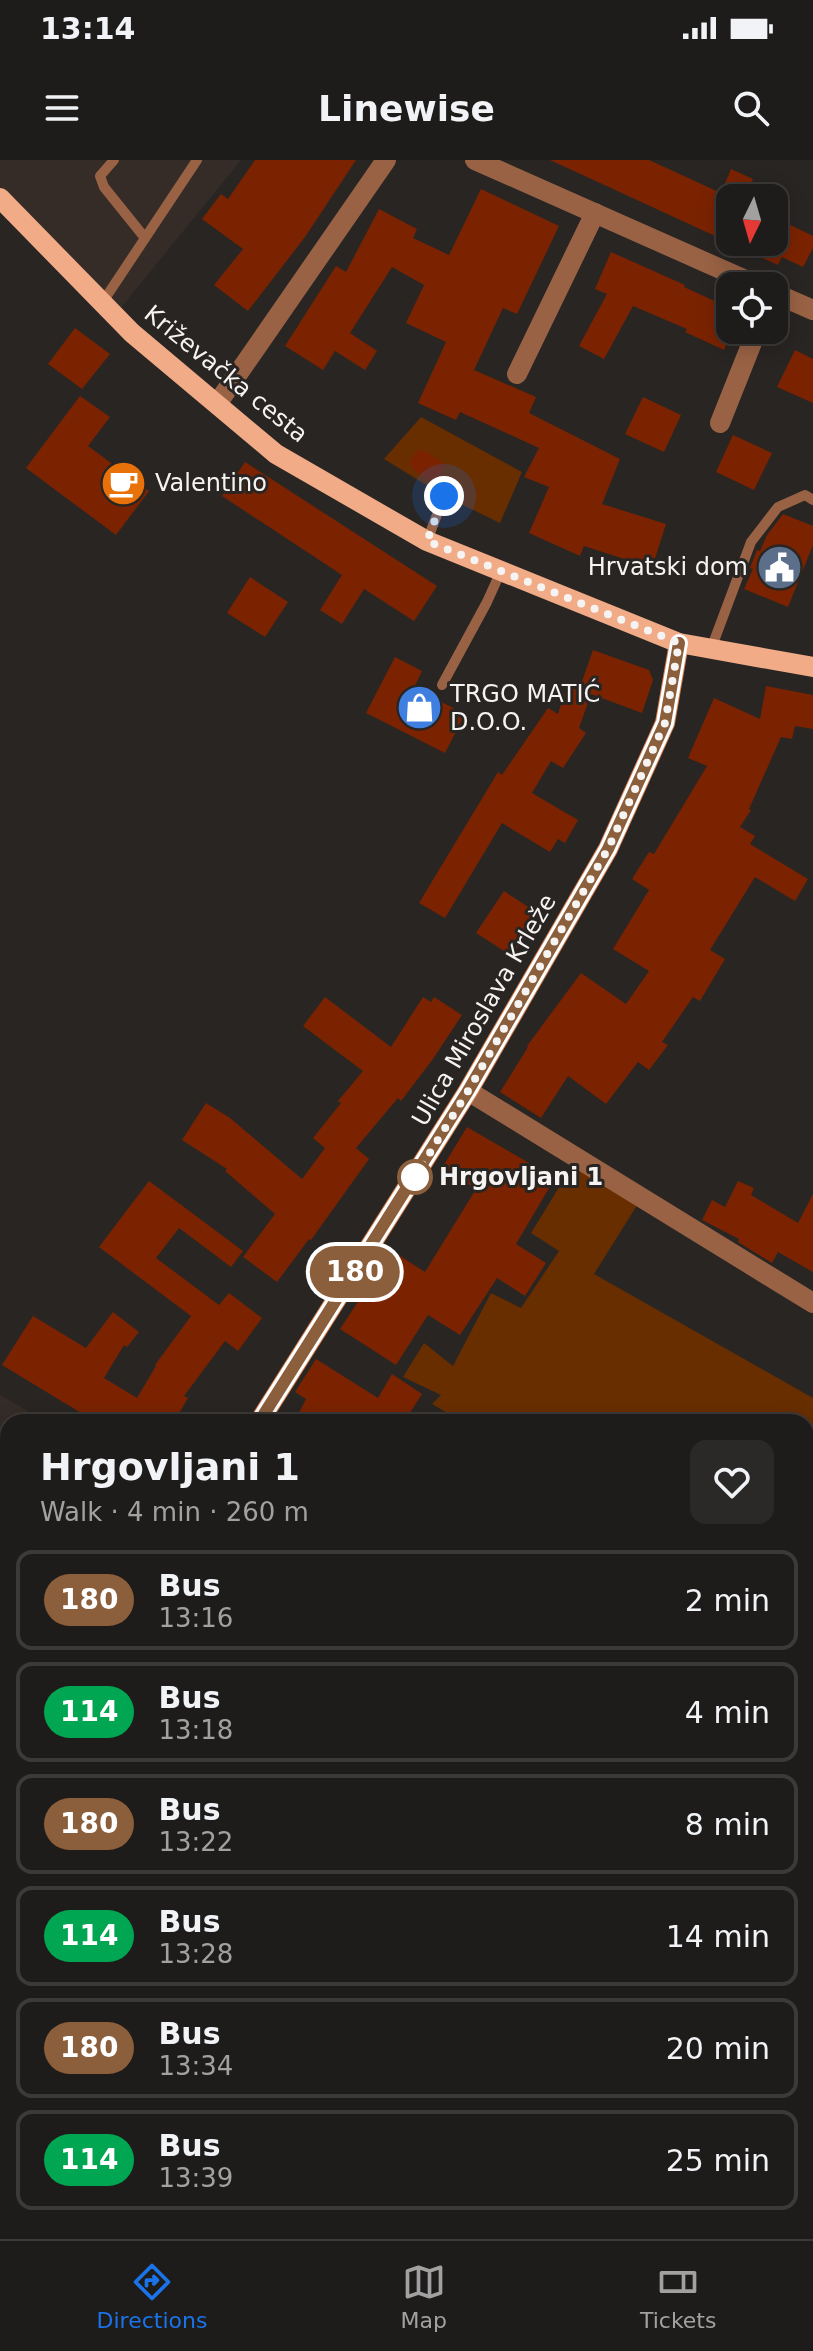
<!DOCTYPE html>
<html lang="en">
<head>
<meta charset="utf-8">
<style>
	body { margin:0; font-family:"DejaVu Sans",sans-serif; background:#2b2927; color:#f1f3f6; height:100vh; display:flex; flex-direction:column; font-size:30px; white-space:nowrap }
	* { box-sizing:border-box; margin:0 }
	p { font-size:26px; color:#a1a1a2 }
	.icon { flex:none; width:44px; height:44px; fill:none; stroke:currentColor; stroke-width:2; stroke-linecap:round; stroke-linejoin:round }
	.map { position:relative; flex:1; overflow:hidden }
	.details { position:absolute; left:0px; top:1254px; width:814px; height:826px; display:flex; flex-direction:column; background:#1e1c1a; border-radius:24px 24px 0 0; box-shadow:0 4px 20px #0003,0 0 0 2px #3c3a39 }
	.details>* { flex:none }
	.badge { padding:0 16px; border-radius:26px; font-size:28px; line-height:52px }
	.needle { width:52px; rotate:185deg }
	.tools { position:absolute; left:716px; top:24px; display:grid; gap:16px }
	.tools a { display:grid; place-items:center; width:72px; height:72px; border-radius:16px; background:#1e1c1a; box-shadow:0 4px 20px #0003,0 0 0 2px #3c3a39; font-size:40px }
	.you { position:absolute; width:40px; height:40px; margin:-20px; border:6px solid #fff; border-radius:50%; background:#1a73e8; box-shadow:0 0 0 12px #1a73e833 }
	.map>.badge { position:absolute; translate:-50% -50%; box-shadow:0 0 0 4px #fff }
	.round { display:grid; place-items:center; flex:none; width:84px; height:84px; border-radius:16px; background:#2b2927 }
	.headline { display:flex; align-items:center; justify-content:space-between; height:136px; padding:0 40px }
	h1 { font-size:38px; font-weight:700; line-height:60px }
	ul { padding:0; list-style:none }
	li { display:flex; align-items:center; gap:24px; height:100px; margin:0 16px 12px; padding:0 24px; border:4px solid #3c3a39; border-radius:16px }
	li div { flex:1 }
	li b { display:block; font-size:30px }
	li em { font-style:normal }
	li .badge { min-width:88px; font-weight:700; text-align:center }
	.status { display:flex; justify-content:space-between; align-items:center; height:56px; padding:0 40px; background:#1e1c1a; direction:ltr }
	.status svg { height:22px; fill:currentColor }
	header { display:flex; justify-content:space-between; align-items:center; height:104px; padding:0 40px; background:#1e1c1a; font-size:36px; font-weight:700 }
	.tab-bar { display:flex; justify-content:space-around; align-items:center; height:112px; border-top:2px solid #3c3a39; background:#1e1c1a; font-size:22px; color:#a1a1a2 }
	.tab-bar a { display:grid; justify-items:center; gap:4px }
	.tab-bar .active { color:#1a73e8 }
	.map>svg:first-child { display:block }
</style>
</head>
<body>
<div class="status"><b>13:14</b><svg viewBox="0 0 49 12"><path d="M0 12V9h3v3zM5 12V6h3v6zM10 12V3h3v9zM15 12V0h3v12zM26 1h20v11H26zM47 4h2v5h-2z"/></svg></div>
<header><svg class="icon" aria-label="menu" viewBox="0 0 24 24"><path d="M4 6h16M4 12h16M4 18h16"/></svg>Linewise<svg class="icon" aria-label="search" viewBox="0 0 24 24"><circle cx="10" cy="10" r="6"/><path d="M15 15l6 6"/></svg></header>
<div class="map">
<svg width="813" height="2079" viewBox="0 0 813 2079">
	<rect width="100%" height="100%" fill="#282523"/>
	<!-- built -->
	<g fill="#352c27">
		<path d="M0,0H241L115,155L0,38Z"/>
		<path d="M0,1235L47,1262H8V1472L0,1469Z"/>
	</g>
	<!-- green -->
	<g fill="#682e00">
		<path d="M421,257L522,312L500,363L444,336L384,299Z"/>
		<path d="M577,998L641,1039L594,1114L813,1238V1453L806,1468V1262H443L449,1254L432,1244L441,1235L403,1217L424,1183L453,1206L491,1133L521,1148L559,1091L531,1073Z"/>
		<path d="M806,1657L813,1660V1779L806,1776Z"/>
		<path d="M806,2042L813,2045V2079H657L643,2072H806Z"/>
		<path d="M141,2072H378L376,2079H139Z"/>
		<path d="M426,2072H634L631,2079H424Z"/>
	</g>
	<!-- building -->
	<g fill="#7b2301">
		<path d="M255,0H356L305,77L248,151L214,125L243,89L202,59L221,34L228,39Z"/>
		<path d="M550,0H649L721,33L731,9L753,19L745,38H730V82H774V57L813,76V88L803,107L782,97L778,105Z"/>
		<path d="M481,29L559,66L517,154L503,148L474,210L536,237L529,253L620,299L602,344L666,364L652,408L584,386L580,396L529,373L549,327L524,317L539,288L460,252L456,260L418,243L446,182L406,163L424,125L392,107L350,173L377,191L365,210L335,191L323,210L285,186L336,106L346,112L379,49L417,69L413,78L449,95Z"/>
		<path d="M611,92L685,125L684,127L730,148V176L724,190L685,172L687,169L633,146L604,199L579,186L607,134L595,129Z"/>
		<path d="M75,168L110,194L82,229L48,204Z"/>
		<path d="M795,190L813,199V243L777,227Z"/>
		<path d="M80,236L110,257L88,286L149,331L116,375L26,308Z"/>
		<path d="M643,237L681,255L664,292L625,274Z"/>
		<path d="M733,275L772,293L754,330L716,312Z"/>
		<path d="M417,290L427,292L446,305L435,324L415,311L409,303Z"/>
		<path d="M245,302L437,426L414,461L364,429L342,464L320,450L342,415L222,336Z"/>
		<path d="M783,354L813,366V385L788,447L744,429L753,409L750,408L757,390L760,391L767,375Z"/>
		<path d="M250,417L288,442L265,477L227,453Z"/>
		<path d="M593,490L649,510L653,520L642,553L591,534L579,568L586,573L563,608L551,601L532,633L578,660L565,683L558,679L550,692L502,663L445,758L419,743L498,612L502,615L548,548L558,554L567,526L579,530Z"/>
		<path d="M395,497L422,511L414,528L465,554L445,593L366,553Z"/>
		<path d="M766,526L813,535V569L795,566L792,579L781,577L749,649L751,650L740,667L755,676L750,684L808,719L795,741L755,717L710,790L725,799L700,841L693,837L662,882L668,885L649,910L638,902L606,944L568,916L541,958L500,932L528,887L527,886L581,813L626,844L649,811L613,789L649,730L632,719L649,692L654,694L707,606L688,598L714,538L760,559Z"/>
		<path d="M504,731L539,754L512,796L476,773Z"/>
		<path d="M325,837L391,887L423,837L431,842L434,837L462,855L433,899L401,941L398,938L356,988L369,999L311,1080L309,1079L277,1122L243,1097L275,1054L225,1011L227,1009L182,980L206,943L230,958L302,1019L325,988L313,978L341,943L338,941L363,911L303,866Z"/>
		<path d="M467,967L555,1018L516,1084L546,1103L525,1136L497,1118L460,1175L428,1155L396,1205L340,1169L359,1140L365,1143L397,1094L425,1112L476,1029L442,1008Z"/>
		<path d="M149,1021L243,1091L231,1107L179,1068L156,1098L219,1145L229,1133L262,1158L238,1191L225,1181L184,1236L188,1238L174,1262H96L2,1205L33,1156L86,1188L113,1152L139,1172L127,1187L124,1185L104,1218L137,1238L156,1206L155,1205L191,1156L99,1087Z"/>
		<path d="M738,1021L754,1028L751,1035L798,1063L813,1034V1112L778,1092L772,1103L738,1082L739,1079L702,1060L712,1040L725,1047Z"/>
		<path d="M316,1199L378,1238L392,1214L422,1234L404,1262H294L306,1239L295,1232Z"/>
	</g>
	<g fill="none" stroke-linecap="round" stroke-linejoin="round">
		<!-- lane -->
		<g stroke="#996244" stroke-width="10">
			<path d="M114,0L100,16L104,27L145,78"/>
			<path d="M102,143L197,0"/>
			<path d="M427,381L444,336"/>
			<path d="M711,489L751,382L778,347L805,335L813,340"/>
			<path d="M442,525L487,442L501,411"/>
			<path d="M464,2072L482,2079"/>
		</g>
		<!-- street -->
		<g stroke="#996244" stroke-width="20">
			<path d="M475,0L759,126"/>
			<path d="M774,133L813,150"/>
			<path d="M517,214L595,53"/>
			<path d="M217,244L386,0"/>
			<path d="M720,263L757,170"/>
			<path d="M468,931L813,1143"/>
			<path d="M806,1560L813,1564"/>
			<path d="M806,1978L813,1981"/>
		</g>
		<!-- secondary -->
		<g stroke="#db8251" stroke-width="20">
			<path d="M259,1262L468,931L608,689L665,563L679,483"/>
			<path d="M14,2079V2072"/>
		</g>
		<!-- primary -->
		<path stroke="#f1ab87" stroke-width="20" d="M0,38L132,173L276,294L427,381L679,483L813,507"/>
	</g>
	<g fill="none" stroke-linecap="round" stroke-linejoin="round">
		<defs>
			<path id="line" d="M259,1262L468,931L608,689L665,563L679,483"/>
		</defs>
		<!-- line casing -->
		<use href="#line" stroke="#fff" stroke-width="18"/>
		<!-- line -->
		<use href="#line" stroke="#8b5e3c" stroke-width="12"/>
		<!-- walk -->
		<path stroke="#f6f4f2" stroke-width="8" stroke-dasharray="0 14.4" d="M415,1017L468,931L608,689L665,563L679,483L427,381L444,336"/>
	</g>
	<!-- icons -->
	<defs>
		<symbol id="cafe-disc" viewBox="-11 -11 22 22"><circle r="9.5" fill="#e8710a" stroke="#282523"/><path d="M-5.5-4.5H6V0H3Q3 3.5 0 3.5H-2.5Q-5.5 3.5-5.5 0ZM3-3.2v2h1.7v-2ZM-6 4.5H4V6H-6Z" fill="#fff"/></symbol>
		<symbol id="civic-disc" viewBox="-11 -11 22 22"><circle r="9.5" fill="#5c6f8a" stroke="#282523"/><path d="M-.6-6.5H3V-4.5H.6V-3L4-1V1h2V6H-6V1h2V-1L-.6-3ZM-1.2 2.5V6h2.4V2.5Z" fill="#fff"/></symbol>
		<symbol id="shop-disc" viewBox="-11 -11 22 22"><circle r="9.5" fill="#3f7fe0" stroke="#282523"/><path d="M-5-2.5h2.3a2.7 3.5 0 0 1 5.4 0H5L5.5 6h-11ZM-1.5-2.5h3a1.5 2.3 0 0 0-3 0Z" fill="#fff"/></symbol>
	</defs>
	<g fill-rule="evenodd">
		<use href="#cafe-disc" x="98" y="298" width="51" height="51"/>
		<use href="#civic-disc" x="754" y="382" width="51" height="51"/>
		<use href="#shop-disc" x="394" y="522" width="51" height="51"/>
	</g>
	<!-- markers -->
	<circle fill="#fff" stroke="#8b5e3c" stroke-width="4" cx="415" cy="1017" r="16"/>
	<g text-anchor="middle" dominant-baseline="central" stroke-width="6" stroke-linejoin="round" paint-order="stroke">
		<!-- street labels -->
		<g font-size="24" fill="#f6f4f2" stroke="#282523">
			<text transform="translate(226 214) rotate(39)">Križevačka cesta</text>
			<text transform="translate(484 850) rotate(-60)">Ulica Miroslava Krleže</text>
		</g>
		<!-- poi labels -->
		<g font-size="24" fill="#f6f4f2" stroke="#282523" text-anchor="start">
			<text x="155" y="323">Valentino</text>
			<text x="748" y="407" text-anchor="end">Hrvatski dom</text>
			<text x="450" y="534">TRGO MATIĆ<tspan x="450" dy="28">D.O.O.</tspan></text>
		</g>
		<!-- stop labels -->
		<g font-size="24" font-weight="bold" fill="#f6f4f2" stroke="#282523" text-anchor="start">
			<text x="439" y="1017">Hrgovljani 1</text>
		</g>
	</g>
</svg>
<div class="tools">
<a><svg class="needle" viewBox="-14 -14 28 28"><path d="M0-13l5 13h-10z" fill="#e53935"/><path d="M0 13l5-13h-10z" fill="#a1a1a2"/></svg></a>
<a><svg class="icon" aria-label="locate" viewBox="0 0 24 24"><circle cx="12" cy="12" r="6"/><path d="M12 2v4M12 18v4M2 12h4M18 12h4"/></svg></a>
</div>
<div class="you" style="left:444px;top:336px"></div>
<b class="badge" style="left:355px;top:1112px;background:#8b5e3c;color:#fff">180</b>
<section class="details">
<div class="headline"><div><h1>Hrgovljani 1</h1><p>Walk · 4 min · 260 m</p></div><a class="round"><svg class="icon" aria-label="heart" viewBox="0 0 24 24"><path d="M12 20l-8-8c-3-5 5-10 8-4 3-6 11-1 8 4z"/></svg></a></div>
<ul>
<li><span class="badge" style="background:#8b5e3c;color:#fff">180</span><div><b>Bus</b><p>13:16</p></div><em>2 min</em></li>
<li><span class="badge" style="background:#00a651;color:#fff">114</span><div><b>Bus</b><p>13:18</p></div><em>4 min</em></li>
<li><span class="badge" style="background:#8b5e3c;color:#fff">180</span><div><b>Bus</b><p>13:22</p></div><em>8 min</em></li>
<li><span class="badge" style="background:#00a651;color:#fff">114</span><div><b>Bus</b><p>13:28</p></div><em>14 min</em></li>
<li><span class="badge" style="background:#8b5e3c;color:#fff">180</span><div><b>Bus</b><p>13:34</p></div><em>20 min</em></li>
<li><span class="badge" style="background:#00a651;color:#fff">114</span><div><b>Bus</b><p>13:39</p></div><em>25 min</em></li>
</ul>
</section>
</div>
<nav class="tab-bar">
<a class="active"><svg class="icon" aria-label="directions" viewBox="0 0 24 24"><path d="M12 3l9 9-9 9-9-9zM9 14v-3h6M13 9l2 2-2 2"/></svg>Directions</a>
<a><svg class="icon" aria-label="map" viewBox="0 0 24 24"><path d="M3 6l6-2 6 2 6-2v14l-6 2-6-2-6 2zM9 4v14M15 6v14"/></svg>Map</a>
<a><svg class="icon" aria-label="tickets" viewBox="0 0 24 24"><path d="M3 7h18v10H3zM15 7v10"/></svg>Tickets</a>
</nav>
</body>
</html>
